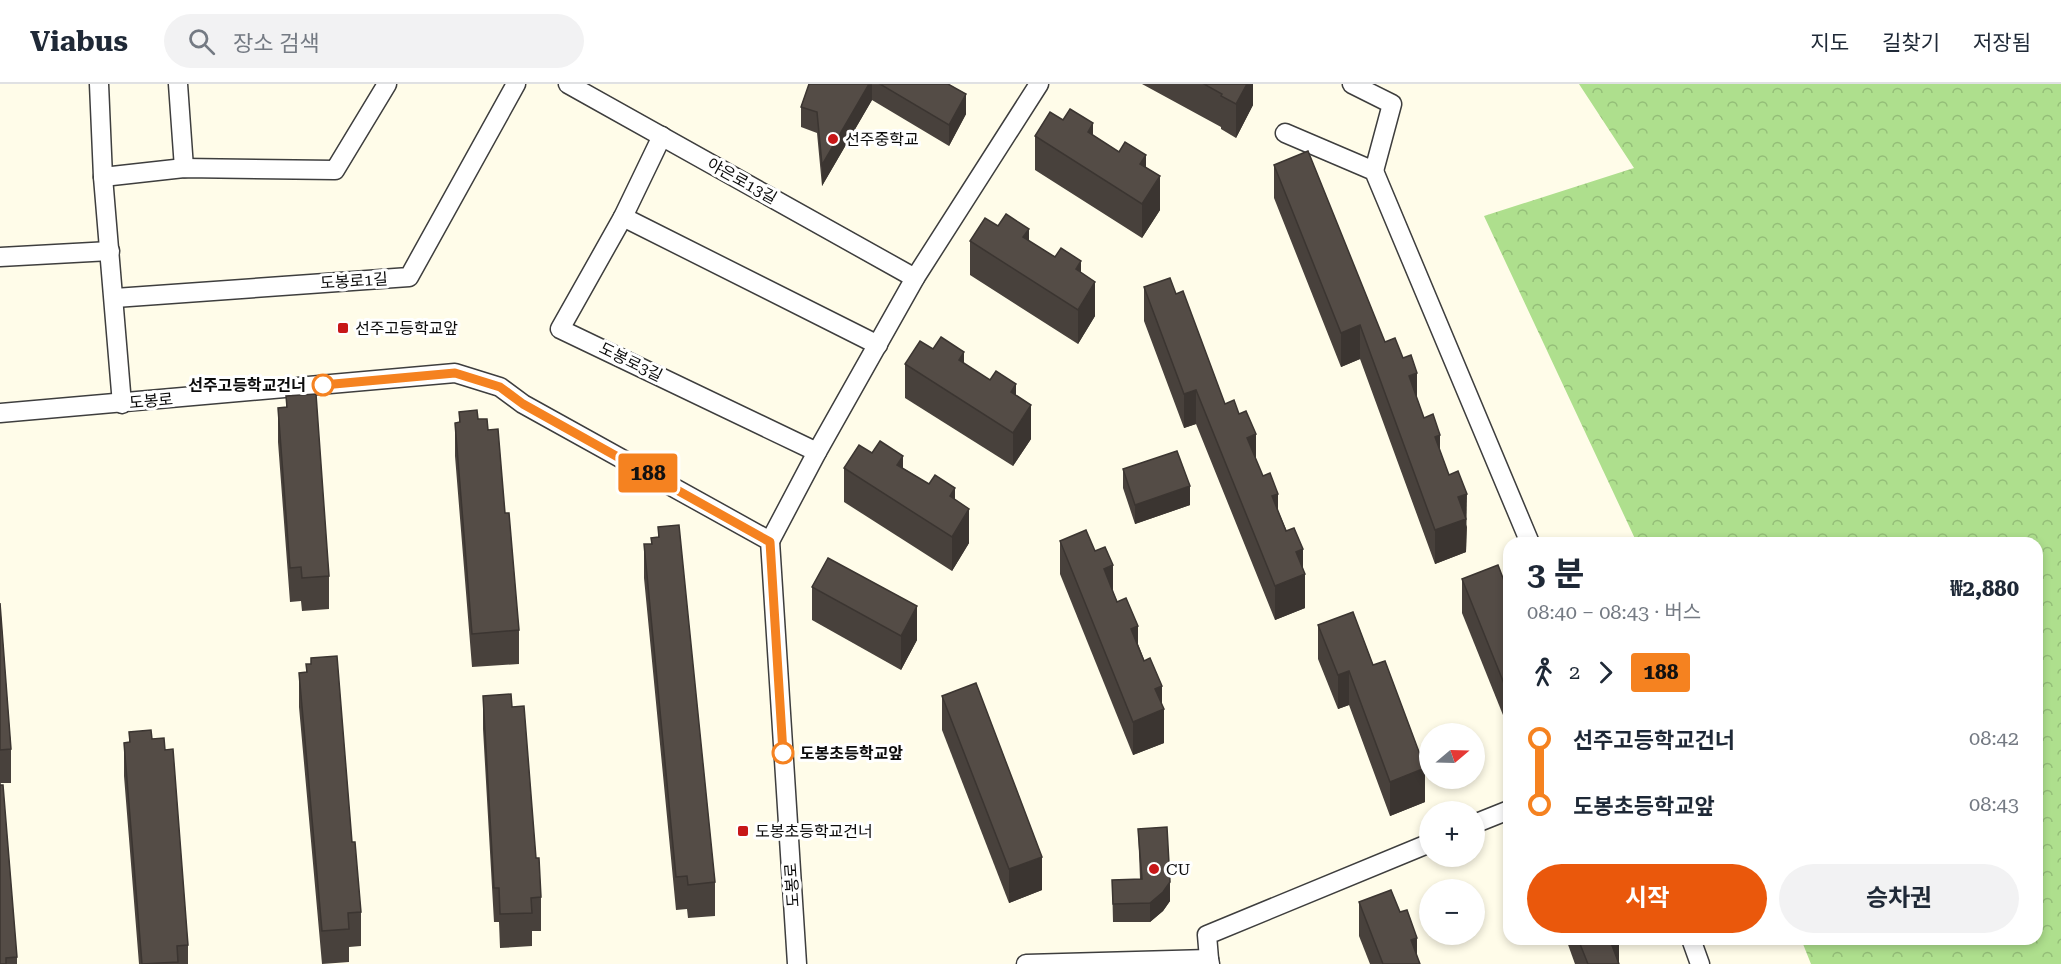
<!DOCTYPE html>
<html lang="ko">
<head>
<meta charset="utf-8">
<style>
	body { margin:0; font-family:"Roboto Serif","Noto Sans KR",serif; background:#f2f2f3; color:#1f2937; height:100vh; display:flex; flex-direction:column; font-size:22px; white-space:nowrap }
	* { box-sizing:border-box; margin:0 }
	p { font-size:20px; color:#747a83 }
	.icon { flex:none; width:33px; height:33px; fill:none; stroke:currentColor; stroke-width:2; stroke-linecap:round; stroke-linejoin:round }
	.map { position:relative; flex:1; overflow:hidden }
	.sheet { position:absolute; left:1503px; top:453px; width:540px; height:408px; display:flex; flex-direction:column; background:#fff; border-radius:18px; box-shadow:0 3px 9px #0003 }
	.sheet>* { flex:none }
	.badge { padding:0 12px; border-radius:4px; font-size:21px; line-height:39px }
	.needle { width:39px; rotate:71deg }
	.fabs { position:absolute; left:1419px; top:639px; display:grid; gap:12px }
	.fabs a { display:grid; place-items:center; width:66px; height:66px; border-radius:50%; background:#fff; box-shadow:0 3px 9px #0003; font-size:30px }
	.map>.badge { position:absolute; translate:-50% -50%; box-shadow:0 0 0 3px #fff }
	.legs { display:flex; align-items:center; gap:9px; height:66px; padding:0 24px; font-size:20px }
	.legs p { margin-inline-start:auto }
	.head { display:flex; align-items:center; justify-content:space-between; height:102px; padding:0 24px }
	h1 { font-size:33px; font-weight:700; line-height:45px }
	.button { display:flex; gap:12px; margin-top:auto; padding:12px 24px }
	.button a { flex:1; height:69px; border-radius:36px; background:#ea580c; color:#fff; font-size:24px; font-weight:700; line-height:69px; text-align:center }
	.button a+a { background:#f2f2f3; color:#1f2937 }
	ul { padding:0 24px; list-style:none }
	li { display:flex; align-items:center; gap:21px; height:66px; font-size:22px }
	li i { display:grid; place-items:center; width:9px; height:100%; margin:0 8px; background:currentColor }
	li i::after { content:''; width:15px; height:15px; margin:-8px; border:4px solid; border-radius:50%; background:#fff }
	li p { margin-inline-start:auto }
	li:first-child i { background:linear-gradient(#0000 50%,currentColor 0) }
	li:last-child i { background:linear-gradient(currentColor 50%,#0000 0) }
	header { display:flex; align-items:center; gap:36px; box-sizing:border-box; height:84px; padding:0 30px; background:#fff; border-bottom:2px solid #e0e1e3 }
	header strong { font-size:28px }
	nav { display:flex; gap:33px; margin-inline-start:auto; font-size:21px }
	.search { width:420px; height:54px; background:#f2f2f3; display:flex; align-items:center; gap:15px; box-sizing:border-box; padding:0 21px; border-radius:33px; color:#747a83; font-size:22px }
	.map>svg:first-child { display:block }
</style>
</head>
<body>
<header>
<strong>Viabus</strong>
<div class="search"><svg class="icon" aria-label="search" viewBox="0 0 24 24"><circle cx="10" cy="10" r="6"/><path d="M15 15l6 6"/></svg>장소 검색</div>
<nav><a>지도</a><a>길찾기</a><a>저장됨</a></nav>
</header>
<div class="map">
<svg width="2061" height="880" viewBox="0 0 2061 880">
	<defs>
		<pattern id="forest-crowns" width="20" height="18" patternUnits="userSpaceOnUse" patternTransform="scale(1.5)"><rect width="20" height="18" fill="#aedf8d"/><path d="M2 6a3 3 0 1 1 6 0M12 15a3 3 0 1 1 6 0" fill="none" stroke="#94be78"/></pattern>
	</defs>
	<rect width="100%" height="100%" fill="#fffce9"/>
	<!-- forest -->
	<path fill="url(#forest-crowns)" d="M1579,0H2061V880H1811L1801,855H2037V459H1637L1484,132L1634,84Z"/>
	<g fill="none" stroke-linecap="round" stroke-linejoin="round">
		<defs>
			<g id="minor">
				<path d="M99,0L103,93L122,320"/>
				<path d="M178,0L184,84"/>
				<path d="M568,0L915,194"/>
				<path d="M1352,0L1392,20L1374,87"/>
				<path d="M1285,49L1374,87L1530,459"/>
				<path d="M662,52L623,133L560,245L817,368"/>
				<path d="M103,93L184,84L335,86L387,0"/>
				<path d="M623,133L878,261"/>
				<path d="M0,173L110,167"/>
				<path d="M115,214L409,193L516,0"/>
				<path d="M0,329L455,289L500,303L523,320L770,457L797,880"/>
				<path d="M770,457L817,368L915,194L1039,0"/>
				<path d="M1474,740L1509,726"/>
				<path d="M1691,855L1700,880"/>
				<path d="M1209,875L1207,851L1430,759"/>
				<path d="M1026,880L1209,875L1210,880"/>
			</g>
		</defs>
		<!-- minor casing -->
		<use href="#minor" stroke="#3e3e3e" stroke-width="21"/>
		<!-- minor -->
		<use href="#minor" stroke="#fff" stroke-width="18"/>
	</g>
	<!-- wall -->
	<g fill="#48413c">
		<path d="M809,0H948L966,30L949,62L872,16L822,102L817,49L801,43V23Z"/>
		<path d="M1142,0H1253V21L1236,54L1221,45V43Z"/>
		<path d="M1063,36L1093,51L1119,68L1146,83L1160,126L1142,154L1035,86V52Z"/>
		<path d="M1274,81L1385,258L1417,315L1424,334L1440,369L1467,443L1466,468L1435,480L1360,275L1341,283L1274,114Z"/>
		<path d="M998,142L1029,157L1055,173L1081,188L1095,232L1078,260L970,191V157Z"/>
		<path d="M1144,203L1176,210L1225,320L1256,376L1303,484L1305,524L1275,536L1196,340L1184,344L1144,237Z"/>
		<path d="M933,265L964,280L990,296L1031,355L1013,382L905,314V280Z"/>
		<path d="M286,312L329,492V525L302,527L301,517L290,518L278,358V324L286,323Z"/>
		<path d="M459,328L478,335L488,346L505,429L519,546V580L472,583L455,372V339L459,338Z"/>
		<path d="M872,369L903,384L955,416L969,459L952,487L844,418V384Z"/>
		<path d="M1123,385L1190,421L1135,440L1123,404Z"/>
		<path d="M658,443L715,798V832L688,834L687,825L676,826L644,494V460H651L658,453Z"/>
		<path d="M1060,457L1113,508L1138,560L1162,621L1164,659L1133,671L1060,490Z"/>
		<path d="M1462,495L1509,510V646L1462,529Z"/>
		<path d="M812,503L917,556L901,586L812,536Z"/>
		<path d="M0,519L11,665V699H0Z"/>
		<path d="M1353,528L1425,718L1390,732L1349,621L1338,625L1318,575V541Z"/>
		<path d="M306,580L352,758L361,828V862L349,863V878L322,880L299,623V589L306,588Z"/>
		<path d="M483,612L512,623L536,774L541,813V847H532V862L500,864L499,838H494L483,645Z"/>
		<path d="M942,612L1042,806L1009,819L942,646Z"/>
		<path d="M129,648L152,655L188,861V880H139L124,692V659L129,658Z"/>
		<path d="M0,699L17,873V880H0Z"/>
		<path d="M1138,745L1170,817L1163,827L1150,838H1113L1112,796L1140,795Z"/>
		<path d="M1359,818L1417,874L1420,880H1370L1359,852Z"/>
		<path d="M1566,855H1619V880H1575Z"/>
	</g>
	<!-- shaded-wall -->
	<g fill="#3b3531">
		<path d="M869,0H872V16L822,102V81Z"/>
		<path d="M1247,0H1253V21L1236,54V20Z"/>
		<path d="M966,10V30L949,62V41Z"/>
		<path d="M1093,39V73L1088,48Z"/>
		<path d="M1146,71V105L1140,80Z"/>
		<path d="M1160,92V126L1142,154V120Z"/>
		<path d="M1029,145V178L1023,153Z"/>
		<path d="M1081,177V211L1076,185Z"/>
		<path d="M1095,198V232L1078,260V226Z"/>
		<path d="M1360,241V275L1341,283V249Z"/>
		<path d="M964,268V301L959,276Z"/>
		<path d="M1417,289V323L1409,292Z"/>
		<path d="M1016,300V334L1011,308Z"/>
		<path d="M1196,306V340L1184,344V310Z"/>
		<path d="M1031,321V355L1013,382V349Z"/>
		<path d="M1256,350V384L1247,354Z"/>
		<path d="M1440,351V385L1435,353Z"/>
		<path d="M903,372V406L897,381Z"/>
		<path d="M1190,402V421L1135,440V421Z"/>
		<path d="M955,404V438L950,412Z"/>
		<path d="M1278,410V444L1272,412Z"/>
		<path d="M1467,410L1466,468L1435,480V446L1458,413Z"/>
		<path d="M969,425V459L952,487V453Z"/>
		<path d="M1303,465V491L1305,490V524L1275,536V502L1296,468Z"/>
		<path d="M1113,481V515L1104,485Z"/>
		<path d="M917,522V556L901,586V552Z"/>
		<path d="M1138,542V576L1131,545Z"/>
		<path d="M1349,587V621L1338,625V591Z"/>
		<path d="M1162,602V626L1164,625V659L1133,671V638L1155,605Z"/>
		<path d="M1425,684V718L1390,732V698Z"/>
		<path d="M1042,773V806L1009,819V785Z"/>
		<path d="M1170,798V817L1163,827L1150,838V819Z"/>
		<path d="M1417,854V880L1411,856Z"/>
		<path d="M1612,855H1619V880L1610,856Z"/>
	</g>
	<!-- building -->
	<g fill="#544c46" stroke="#3b3531" stroke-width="1.5">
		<path d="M809,0H869L822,81L817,28L801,23Z"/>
		<path d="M880,0H948L966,10L949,41Z"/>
		<path d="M1204,0H1247L1236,20L1221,12L1222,10Z"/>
		<path d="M1070,25L1093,39L1088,48L1119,68L1125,58L1146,71L1140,80L1160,92L1142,120L1035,52L1050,28L1063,36Z"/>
		<path d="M1308,67L1385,258L1395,254L1403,274L1411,271L1417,289L1409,292L1424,334L1433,330L1440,351L1435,353L1449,391L1458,387L1467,410L1458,413L1466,435L1435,446L1360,241L1341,249L1274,81Z"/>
		<path d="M1006,130L1029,145L1023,153L1055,173L1061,164L1081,177L1076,185L1095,198L1078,226L970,157L985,134L998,142Z"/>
		<path d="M1170,194L1176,210L1183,207L1225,320L1234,316L1239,330L1246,327L1256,350L1247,354L1263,392L1270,389L1278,410L1272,412L1286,447L1294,444L1303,465L1296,468L1305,490L1275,502L1196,306L1184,310L1144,203Z"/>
		<path d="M941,253L964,268L959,276L990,296L996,287L1016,300L1011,308L1031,321L1013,349L905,280L920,257L933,265Z"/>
		<path d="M316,310L329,492L302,494L301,483L290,484L278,324L287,323L286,312Z"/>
		<path d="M477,326L478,335H487L488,346L498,345L505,429H509L519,546L472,550L455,339L460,338L459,328Z"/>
		<path d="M880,357L903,372L897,381L929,400L935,391L955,404L950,412L969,425L952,453L844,384L859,361L872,369Z"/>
		<path d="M1177,367L1190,402L1135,421L1123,385Z"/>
		<path d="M679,441L715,798L688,801L687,792L676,793L644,460H652L651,454L659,453L658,443Z"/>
		<path d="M1086,446L1095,467L1105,463L1113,481L1104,485L1117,518L1126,514L1138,542L1131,545L1144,577L1150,574L1162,602L1155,605L1164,625L1133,638L1060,457Z"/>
		<path d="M828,474L917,522L901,552L812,503Z"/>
		<path d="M1498,481L1509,510V612L1462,495Z"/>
		<path d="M0,519L11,665L0,666Z"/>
		<path d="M1353,528L1373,581L1385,577L1425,684L1390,698L1349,587L1338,591L1318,541Z"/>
		<path d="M337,572L352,758H355L361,828L348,829L349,845L322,847L299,589L307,588L306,580H311V574Z"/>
		<path d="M976,599L1042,773L1009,785L942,612Z"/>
		<path d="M511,610L512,623L524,622L536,774H539L541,813L531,814L532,829L500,830L499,804H494L483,612Z"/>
		<path d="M151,646L152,655L164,654L165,666L173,665L188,861L177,862L178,878L142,880L124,659L130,658L129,648Z"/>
		<path d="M0,699V701H3L17,873L6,874V880H0Z"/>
		<path d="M1167,743L1170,798L1163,808L1150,819L1113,820L1112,796L1142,795L1138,745Z"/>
		<path d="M1391,806L1400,828L1407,826L1417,854L1411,856L1420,880H1383L1359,818Z"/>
		<path d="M1578,855H1612L1610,856L1619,880H1588Z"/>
	</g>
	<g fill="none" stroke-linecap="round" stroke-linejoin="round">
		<defs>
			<path id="line-1" d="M323,301L455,289L500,303L523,320L770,458L783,669"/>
		</defs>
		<!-- line-1 casing -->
		<use href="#line-1" stroke="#fff" stroke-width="14"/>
		<!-- line-1 -->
		<use href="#line-1" stroke="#f58220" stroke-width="9"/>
	</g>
	<!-- markers -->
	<g fill="#c71718" stroke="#fff" stroke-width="2">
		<circle cx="833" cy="55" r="6"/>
		<rect x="337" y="238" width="12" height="12" rx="3"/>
		<rect x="737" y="741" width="12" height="12" rx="3"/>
		<circle cx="1154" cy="785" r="6"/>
	</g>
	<g fill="#fff" stroke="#f58220" stroke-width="3">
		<circle cx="323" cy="301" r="10"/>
		<circle cx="783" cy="669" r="10"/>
	</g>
	<g text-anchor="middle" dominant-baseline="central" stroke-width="6" stroke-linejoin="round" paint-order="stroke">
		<!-- poi labels -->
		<g font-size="16" fill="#0b0b0b" stroke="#fff" text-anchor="start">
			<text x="845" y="55">선주중학교</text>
			<text x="355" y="244">선주고등학교앞</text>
			<text x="755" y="747">도봉초등학교건너</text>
			<text x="1166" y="785">CU</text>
		</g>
		<!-- street labels -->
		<g font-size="16" fill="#0b0b0b" stroke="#fff">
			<text transform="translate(742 97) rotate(29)">야은로13길</text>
			<text transform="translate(354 197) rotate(-4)">도봉로1길</text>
			<text transform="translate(631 278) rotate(26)">도봉로3길</text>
			<text transform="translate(151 317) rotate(-5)">도봉로</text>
			<text transform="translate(792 801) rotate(-94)">도봉로</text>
		</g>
		<!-- stop labels -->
		<g font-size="16" font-weight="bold" fill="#0b0b0b" stroke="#fff" text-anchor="end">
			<text x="306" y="301">선주고등학교건너</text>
			<text x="800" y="669" text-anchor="start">도봉초등학교앞</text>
		</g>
	</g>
</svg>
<div class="fabs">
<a><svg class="needle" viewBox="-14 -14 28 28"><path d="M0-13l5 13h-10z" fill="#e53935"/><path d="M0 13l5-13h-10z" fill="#747a83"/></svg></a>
<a>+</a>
<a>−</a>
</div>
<b class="badge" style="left:648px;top:389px;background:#f58220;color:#111">188</b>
<section class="sheet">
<div class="head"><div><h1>3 분</h1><p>08:40 – 08:43 · 버스</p></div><b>₩2,880</b></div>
<div class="legs"><svg class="icon" aria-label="walk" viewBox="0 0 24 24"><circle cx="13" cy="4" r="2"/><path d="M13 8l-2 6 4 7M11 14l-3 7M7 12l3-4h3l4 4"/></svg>2<svg class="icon" aria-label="forward" viewBox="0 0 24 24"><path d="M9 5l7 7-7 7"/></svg><b class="badge" style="background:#f58220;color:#111">188</b></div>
<ul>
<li><i style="color:#f58220"></i><b>선주고등학교건너</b><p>08:42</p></li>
<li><i style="color:#f58220"></i><b>도봉초등학교앞</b><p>08:43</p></li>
</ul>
<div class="button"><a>시작</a><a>승차권</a></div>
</section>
</div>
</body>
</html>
